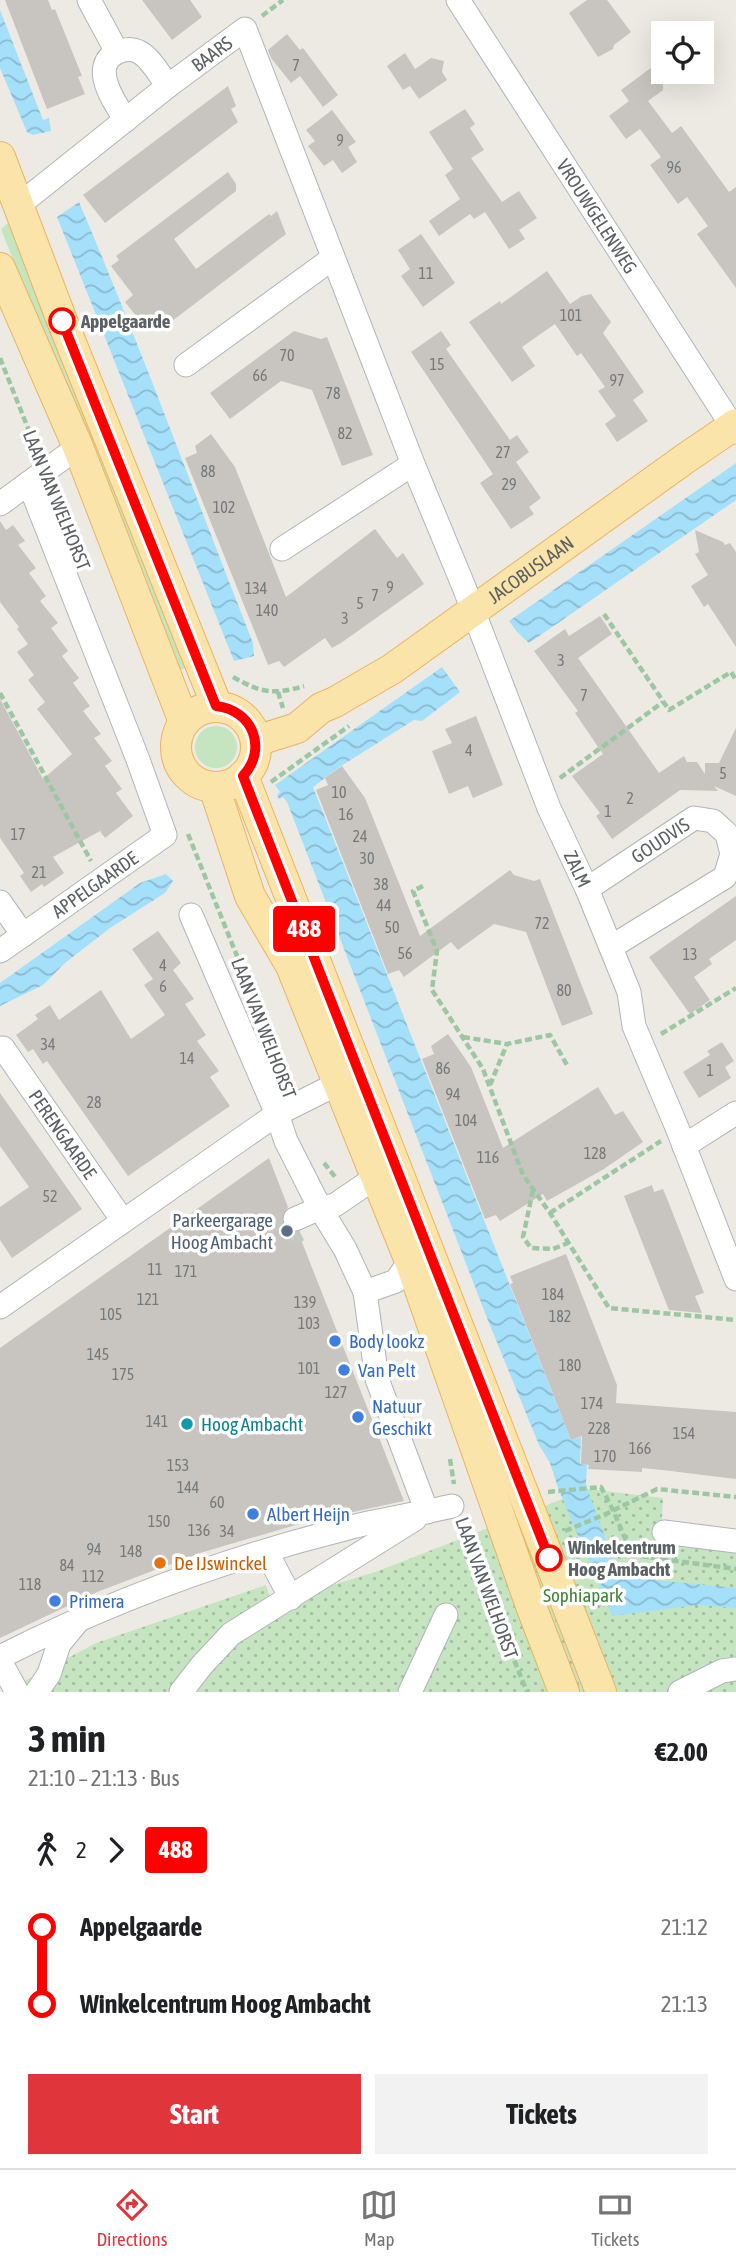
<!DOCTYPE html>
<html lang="en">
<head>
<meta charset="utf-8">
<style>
	body { margin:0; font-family:"Asap Condensed",sans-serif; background:#f2f2f2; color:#202124; height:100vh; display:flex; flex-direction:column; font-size:26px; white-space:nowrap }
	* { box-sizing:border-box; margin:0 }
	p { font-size:23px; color:#757577 }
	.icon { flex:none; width:38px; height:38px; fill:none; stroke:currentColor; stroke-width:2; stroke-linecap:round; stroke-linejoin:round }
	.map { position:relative; height:1692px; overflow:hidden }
	.side { display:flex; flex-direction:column; background:#fff; flex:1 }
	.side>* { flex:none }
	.badge { padding:0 14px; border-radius:5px; font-size:24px; line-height:46px }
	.tools { position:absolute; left:651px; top:21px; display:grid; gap:14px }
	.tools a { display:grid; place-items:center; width:63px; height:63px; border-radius:0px; background:#fff; box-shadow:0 7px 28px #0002; font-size:35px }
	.map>.badge { position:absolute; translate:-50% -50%; box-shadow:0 0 0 4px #fff }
	.legs { display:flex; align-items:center; gap:10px; height:77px; padding:0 28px; font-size:23px }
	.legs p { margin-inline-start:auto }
	.summary { display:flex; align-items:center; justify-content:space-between; height:119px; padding:0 28px }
	h1 { font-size:38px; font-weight:700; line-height:52px }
	.cta { display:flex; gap:14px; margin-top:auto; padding:14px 28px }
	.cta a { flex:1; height:80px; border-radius:0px; background:#e1353c; color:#fff; font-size:28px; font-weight:700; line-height:80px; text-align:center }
	.cta a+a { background:#f2f2f2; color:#202124 }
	ul { padding:0 28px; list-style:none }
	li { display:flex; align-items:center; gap:24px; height:77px; font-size:26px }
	li i { display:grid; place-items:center; width:10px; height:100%; margin:0 9px; background:currentColor }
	li i::after { content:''; width:18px; height:18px; margin:-9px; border:5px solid; border-radius:50%; background:#fff }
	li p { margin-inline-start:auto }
	li:first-child i { background:linear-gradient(#0000 50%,currentColor 0) }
	li:last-child i { background:linear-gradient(currentColor 50%,#0000 0) }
	.menu { display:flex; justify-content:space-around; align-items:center; height:98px; border-top:2px solid #e0e0e0; background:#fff; font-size:19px; color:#757577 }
	.menu a { display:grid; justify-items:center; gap:4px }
	.menu .selected { color:#e1353c }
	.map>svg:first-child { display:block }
</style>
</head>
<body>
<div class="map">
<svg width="736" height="1692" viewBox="0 0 736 1692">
	<defs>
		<pattern id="park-dots" width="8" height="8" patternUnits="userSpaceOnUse" patternTransform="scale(1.75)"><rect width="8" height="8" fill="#c5e4c0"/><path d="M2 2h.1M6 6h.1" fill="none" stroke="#a3bca0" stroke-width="1.8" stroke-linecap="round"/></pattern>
		<pattern id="water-waves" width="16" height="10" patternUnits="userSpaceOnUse" patternTransform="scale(1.75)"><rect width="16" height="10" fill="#a5e0fb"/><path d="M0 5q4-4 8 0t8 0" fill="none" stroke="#89b9cf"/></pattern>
	</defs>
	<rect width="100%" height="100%" fill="#edeae3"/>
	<!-- green -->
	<g fill="#c5e4c0">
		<path d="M13,219L191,666L175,672L1,229Z"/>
		<circle cx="216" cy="747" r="21"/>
	</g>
	<!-- park -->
	<path fill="url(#park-dots)" d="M588,1489L663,1498L661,1537L736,1549V1692H4L96,1643L266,1585L272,1604L378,1571Z"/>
	<!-- water -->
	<g fill="url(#water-waves)">
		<path d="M0,10L43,120L49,118L51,131L33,135L27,132L0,68Z"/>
		<path d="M79,202C141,347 195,496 253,643L254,656L234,661L57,217Z"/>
		<path d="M736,463V500L529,643L517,632L509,621Z"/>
		<path d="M442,667L460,692L422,721L414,720L341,766L313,787L571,1440L581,1437L580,1464L587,1465L586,1483L588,1491L619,1575L634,1578L736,1588V1608L697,1605L612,1616L558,1488L550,1463L539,1445L489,1323L287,802L283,797L279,799L277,795L280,792L275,785Z"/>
		<path d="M166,874L173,881L165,893L110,928L65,963L43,985L0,1006V983L140,883Z"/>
	</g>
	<!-- building -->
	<g fill="#c8c5c0">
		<path d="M5,0H48L52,10L55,9L82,76L78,77L85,94L47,109Z"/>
		<path d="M142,0H190L202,17L172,40Z"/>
		<path d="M587,0H607L631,32L614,45L613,49L598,57L569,13Z"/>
		<path d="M287,34L300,50L303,48L338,95L323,107L300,76L291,83L271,58L268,50Z"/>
		<path d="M405,53L415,69L431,58L444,61L442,72L447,80L419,99L410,86L403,90L387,66Z"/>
		<path d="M663,59V90L648,101L672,133L681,126L729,192L736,187V288L697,234L708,226L687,197L678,204L650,165L661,157L640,129L626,139L609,116L629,101L621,90Z"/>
		<path d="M228,86L236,106L231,109L238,122L105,223L83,195Z"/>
		<path d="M465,109L475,124L470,128L484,150L471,158L502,202L519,191L537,218L519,230L525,239L509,249L485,212L474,219L470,214L439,236L429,221L460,199L445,175L453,169L429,132Z"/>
		<path d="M332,110L356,142L348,147L357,162L342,173L333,160L324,166L308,146L315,141L306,130Z"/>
		<path d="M228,172L236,184V191L174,239L196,269L269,214L271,216L277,211L286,234L159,331L156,327L149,332L125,302L133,295L111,266L119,260L116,256Z"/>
		<path d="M421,234L455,283L423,307L401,276L410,269L398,250Z"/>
		<path d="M547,271L570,304L582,296L591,294L611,322L603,333L644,392L633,400L648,421L617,442L605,424L616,416L598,391L605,387L581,353L577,356L555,324L522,347L535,366L512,382L469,322L500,301L501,304Z"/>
		<path d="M294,331L321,339L327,337L373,455L342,466L312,390L281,381L230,419L210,393Z"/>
		<path d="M441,331L451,345L446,349L510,440L517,435L529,452L516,462L541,498L529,507L534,514L511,529L480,483L493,474L411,352Z"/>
		<path d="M211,434L235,467L286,597L375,529L397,558L403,553L424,584L341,643L332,648L325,638L284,667L279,661L268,665L185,458L197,453L195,446Z"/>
		<path d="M0,521L6,530L13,525L25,541L18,545L36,568L29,573L46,596L40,601L58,623L51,628L68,651L62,656L79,678L73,683L90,706L83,711L101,734L94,738L112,761L105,766L122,789L116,793L133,816L105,838L100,831L53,857L64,873L44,887L42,884L31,892L20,876L24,873L0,838V699L43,779L72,754L37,709L45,702L28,680L34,675L17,652L28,644L17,629L19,627L0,602Z"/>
		<path d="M695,530L723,542L725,545L730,543L736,552V647L708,604L704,607L691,586L708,575L695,554L699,552Z"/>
		<path d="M600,616L612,634L578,658L659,773L684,756L687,762H697L705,774V763H719L736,728V796L714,786L718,791L680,790L612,839L596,816L600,813L572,776L603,754L575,713L578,711L534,651L565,629L569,636Z"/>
		<path d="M476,716L503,785L473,798L468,786L449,794L432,751L452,743L445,729Z"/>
		<path d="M342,766L365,798L420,936L510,870L514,875L534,881L540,879L593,1014L562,1026L526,932L494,924L458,950L451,942L404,977L399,970L388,974L316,790L328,785L325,778Z"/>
		<path d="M736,896V940L709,959L712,964L694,977L710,1000L690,1014L649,957Z"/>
		<path d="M158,931L181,963L173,970L194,999L185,1004L206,1035L197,1041L219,1071L210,1077L230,1106L128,1176L47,1061L43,1064L33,1049L28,1052L16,1035L38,1019L35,1015L50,1005L59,1020L101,990L131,1039L165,1015L144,985L153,979L132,949Z"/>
		<path d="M448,1034L471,1067L503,1148L598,1087L615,1115L623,1111L643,1142L604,1169L547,1201L543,1194L500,1221L496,1215L485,1219L422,1059L434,1054L431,1046Z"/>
		<path d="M722,1042L734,1061L725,1067L731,1078L699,1098L683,1072L710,1055L707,1051Z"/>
		<path d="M0,1093L82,1209L12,1258L0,1240V1207L29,1187L0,1146Z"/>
		<path d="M269,1158L288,1207L281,1217L282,1224L287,1231L298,1232L404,1501L306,1522L200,1553L97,1592L0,1638V1348Z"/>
		<path d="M652,1185L654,1192L663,1189L670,1206L704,1293L695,1296L702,1313L669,1310L661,1290L624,1196Z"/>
		<path d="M566,1254L617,1385L616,1403L736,1412V1479L662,1470L642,1468V1472L588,1469L589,1465L581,1464L582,1436L571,1440L510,1284L513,1283L510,1276Z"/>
	</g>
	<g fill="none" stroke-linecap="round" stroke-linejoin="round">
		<!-- minor-tunnel -->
		<path stroke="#c8c8c3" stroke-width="23" stroke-dasharray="23 11" stroke-linecap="butt" d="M295,1219L278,1225L283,1238L299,1230"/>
		<defs>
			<g id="minor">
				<path d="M89,0L117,52"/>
				<path id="s1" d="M458,0L736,432"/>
				<path d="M126,120C115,104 88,65 118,52C125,49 133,49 139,52C151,58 160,76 168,86"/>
				<path id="s2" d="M19,205L168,86L245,29L413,464L464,587L549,808L587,889L629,992L634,1026L678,1130L736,1279"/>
				<path d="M186,365L333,258"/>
				<path d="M0,504L78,447"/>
				<path d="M282,549L413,464"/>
				<path id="s3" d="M587,889L694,818L713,821L727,834L732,854L725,877L611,947"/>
				<path id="s4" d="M0,902L23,935L165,835L137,757L29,483"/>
				<path d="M191,915L277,1114L286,1141L320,1208L345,1249L365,1292L377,1379L427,1512"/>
				<path d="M0,951L23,935"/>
				<path id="s5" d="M3,1048L123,1221"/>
				<path d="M684,1146L736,1113"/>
				<path d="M295,1219L320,1208L335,1205L376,1177"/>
				<path d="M365,1292L396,1281L410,1261"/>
				<path d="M0,1307L277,1114L339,1083"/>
				<path d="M664,1532L736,1541"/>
				<path d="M266,1551L291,1598"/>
				<path d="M0,1657C111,1601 227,1558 348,1528C382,1519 418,1514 452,1506"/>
				<path d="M0,1661L17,1692"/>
				<path d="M37,1692L49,1674L59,1644L78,1621"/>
				<path d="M181,1692L202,1665L231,1634L415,1519"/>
				<path d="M410,1692L446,1615"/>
				<path d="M680,1692L722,1671L736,1669"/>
			</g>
			<g id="major">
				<path d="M0,157L61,318L217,706"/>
				<path d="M0,268L78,447L184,722"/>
				<circle cx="216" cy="747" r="40"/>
				<path id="s6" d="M256,741L297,728L321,708L335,702L392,669L686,458L736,424"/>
				<path d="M243,776L601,1692"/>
				<path d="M214,787L250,896L291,966L410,1261L531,1606L564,1692"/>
			</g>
		</defs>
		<!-- minor casing -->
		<use href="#minor" stroke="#b1b4b8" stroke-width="25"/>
		<!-- major casing -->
		<use href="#major" stroke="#ebb35e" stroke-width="32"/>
		<!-- path -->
		<g stroke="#9bc7a2" stroke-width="4.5" stroke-dasharray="7 3.5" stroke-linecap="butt">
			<path d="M262,16L283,0"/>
			<path d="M0,358L37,451"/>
			<path d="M604,614L669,710L731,672L736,680"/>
			<path d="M233,677C261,693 274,695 304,686"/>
			<path d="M278,692L283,708"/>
			<path d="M0,693L91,861"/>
			<path d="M560,778L663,702"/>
			<path d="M271,782L349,726"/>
			<path d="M188,834L251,991"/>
			<path d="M423,886L413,891L437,951L432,990L483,1069L523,1175L550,1213L609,1308L736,1320"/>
			<path d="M661,1034L736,988"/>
			<path d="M463,1037L507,1044L550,1035L567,1065"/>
			<path d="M490,1085L507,1044"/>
			<path d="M324,1163L336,1178"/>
			<path d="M533,1190L523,1237L531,1248L553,1249L568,1243"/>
			<path d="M550,1213L661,1141"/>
			<path d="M450,1459L454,1484"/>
			<path d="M548,1492L601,1487L613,1510L632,1555L736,1569"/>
			<path d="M460,1524L527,1692"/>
			<path d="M565,1531L606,1514L657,1489L736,1497"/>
		</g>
		<!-- minor -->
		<use href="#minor" stroke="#fff" stroke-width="23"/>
		<!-- major -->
		<use href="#major" stroke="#fbe4aa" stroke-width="30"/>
	</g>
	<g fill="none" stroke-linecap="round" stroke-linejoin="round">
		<defs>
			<path id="line-1" d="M62,321L216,706C253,710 268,749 243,776L549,1558"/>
		</defs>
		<!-- line-1 casing -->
		<use href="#line-1" stroke="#fff" stroke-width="16"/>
		<!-- line-1 -->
		<use href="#line-1" stroke="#f00" stroke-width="10"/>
	</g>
	<!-- markers -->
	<g fill="#fff" stroke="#f00" stroke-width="3.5">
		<circle cx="62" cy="321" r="12"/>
		<circle cx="549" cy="1558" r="12"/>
	</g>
	<circle fill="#5c6f8a" stroke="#fff" stroke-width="2.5" cx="287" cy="1231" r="7"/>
	<g fill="#3f7fe0" stroke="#fff" stroke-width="2.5">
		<circle cx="335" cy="1341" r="7"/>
		<circle cx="344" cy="1370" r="7"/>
		<circle cx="358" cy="1417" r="7"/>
		<circle cx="253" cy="1514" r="7"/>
		<circle cx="55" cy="1601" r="7"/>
	</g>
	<circle fill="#0f9aa8" stroke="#fff" stroke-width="2.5" cx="187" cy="1424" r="7"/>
	<circle fill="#e8710a" stroke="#fff" stroke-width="2.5" cx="160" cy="1563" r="7"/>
	<g text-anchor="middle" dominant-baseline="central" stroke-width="7" stroke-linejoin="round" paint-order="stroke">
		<!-- number labels -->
		<g font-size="16" fill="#76797a">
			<text x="296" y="65">7</text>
			<text x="340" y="140">9</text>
			<text x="674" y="167">96</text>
			<text x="426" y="273">11</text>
			<text x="571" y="315">101</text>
			<text x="287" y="355">70</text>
			<text x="437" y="364">15</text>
			<text x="260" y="375">66</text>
			<text x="617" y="380">97</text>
			<text x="333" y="393">78</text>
			<text x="345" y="433">82</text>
			<text x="503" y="452">27</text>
			<text x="208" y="471">88</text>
			<text x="509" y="484">29</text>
			<text x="224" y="507">102</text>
			<text x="390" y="587">9</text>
			<text x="256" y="588">134</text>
			<text x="375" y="595">7</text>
			<text x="360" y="603">5</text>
			<text x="267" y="610">140</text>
			<text x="345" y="618">3</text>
			<text x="561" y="660">3</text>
			<text x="584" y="695">7</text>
			<text x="469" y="750">4</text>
			<text x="723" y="773">5</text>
			<text x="339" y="792">10</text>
			<text x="630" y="798">2</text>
			<text x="608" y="811">1</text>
			<text x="346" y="814">16</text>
			<text x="18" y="834">17</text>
			<text x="360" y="836">24</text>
			<text x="367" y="858">30</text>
			<text x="39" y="872">21</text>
			<text x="381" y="884">38</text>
			<text x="384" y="905">44</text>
			<text x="542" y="923">72</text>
			<text x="392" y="927">50</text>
			<text x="405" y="953">56</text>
			<text x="690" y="954">13</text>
			<text x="163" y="965">4</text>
			<text x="163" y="986">6</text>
			<text x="564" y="990">80</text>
			<text x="48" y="1044">34</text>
			<text x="187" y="1058">14</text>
			<text x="443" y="1068">86</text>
			<text x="710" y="1070">1</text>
			<text x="453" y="1094">94</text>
			<text x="94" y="1102">28</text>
			<text x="466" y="1120">104</text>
			<text x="595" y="1153">128</text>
			<text x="488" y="1157">116</text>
			<text x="50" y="1196">52</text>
			<text x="155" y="1269">11</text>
			<text x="186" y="1271">171</text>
			<text x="553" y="1294">184</text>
			<text x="148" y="1299">121</text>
			<text x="305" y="1302">139</text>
			<text x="111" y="1314">105</text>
			<text x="560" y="1316">182</text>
			<text x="309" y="1323">103</text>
			<text x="98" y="1354">145</text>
			<text x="570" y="1365">180</text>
			<text x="309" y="1368">101</text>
			<text x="123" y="1374">175</text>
			<text x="336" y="1392">127</text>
			<text x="592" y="1403">174</text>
			<text x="157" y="1421">141</text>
			<text x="599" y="1428">228</text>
			<text x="684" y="1433">154</text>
			<text x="640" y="1448">166</text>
			<text x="605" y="1456">170</text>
			<text x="178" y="1465">153</text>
			<text x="188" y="1487">144</text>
			<text x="217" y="1502">60</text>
			<text x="159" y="1521">150</text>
			<text x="199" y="1530">136</text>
			<text x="227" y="1531">34</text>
			<text x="94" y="1549">94</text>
			<text x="131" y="1551">148</text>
			<text x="67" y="1565">84</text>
			<text x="93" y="1576">112</text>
			<text x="30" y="1584">118</text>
		</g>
		<!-- street labels -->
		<g font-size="19" fill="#5b6063" stroke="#fff">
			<text stroke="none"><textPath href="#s2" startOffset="245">BAARS</textPath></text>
			<text stroke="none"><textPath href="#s1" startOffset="257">VROUWGELENWEG</textPath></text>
			<text transform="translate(57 500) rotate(68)">LAAN VAN WELHORST</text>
			<text stroke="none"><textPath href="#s6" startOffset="326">JACOBUSLAAN</textPath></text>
			<text stroke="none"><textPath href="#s3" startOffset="88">GOUDVIS</textPath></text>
			<text stroke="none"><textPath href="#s2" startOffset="1190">ZALM</textPath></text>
			<text stroke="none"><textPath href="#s4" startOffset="128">APPELGAARDE</textPath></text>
			<text transform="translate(264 1028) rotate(69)">LAAN VAN WELHORST</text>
			<text stroke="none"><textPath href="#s5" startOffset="105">PERENGAARDE</textPath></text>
			<text transform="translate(487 1588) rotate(70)">LAAN VAN WELHORST</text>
		</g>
		<!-- stop labels -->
		<g font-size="19" font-weight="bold" fill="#5b6063" stroke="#fff" text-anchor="start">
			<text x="81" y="321">Appelgaarde</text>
			<text x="568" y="1547">Winkelcentrum<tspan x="568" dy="22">Hoog Ambacht</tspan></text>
		</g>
		<!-- service labels -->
		<g font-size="19" fill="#4e5e75" stroke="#fff" text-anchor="end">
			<text x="273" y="1220">Parkeergarage<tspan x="273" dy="22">Hoog Ambacht</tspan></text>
		</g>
		<!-- shop labels -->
		<g font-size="19" fill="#366cbe" stroke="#fff" text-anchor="start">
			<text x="349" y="1341">Body lookz</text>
			<text x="358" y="1370">Van Pelt</text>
			<text x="372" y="1406">Natuur<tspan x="372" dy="22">Geschikt</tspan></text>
			<text x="267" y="1514">Albert Heijn</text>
			<text x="69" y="1601">Primera</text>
		</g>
		<!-- culture labels -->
		<g font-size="19" fill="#0d838f" stroke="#fff" text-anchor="start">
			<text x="201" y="1424">Hoog Ambacht</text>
		</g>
		<!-- food labels -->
		<g font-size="19" fill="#c56008" stroke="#fff" text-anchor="start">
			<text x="174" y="1563">De IJswinckel</text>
		</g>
		<!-- park labels -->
		<g font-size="19" fill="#3f8439" stroke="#fff">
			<text x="583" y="1595">Sophiapark</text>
		</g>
	</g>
</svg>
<div class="tools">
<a><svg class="icon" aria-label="locate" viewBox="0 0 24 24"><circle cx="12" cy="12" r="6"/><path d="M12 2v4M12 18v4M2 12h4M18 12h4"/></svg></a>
</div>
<b class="badge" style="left:304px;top:929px;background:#f00;color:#fff">488</b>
</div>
<section class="side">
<div class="summary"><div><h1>3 min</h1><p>21:10 – 21:13 · Bus</p></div><b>€2.00</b></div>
<div class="legs"><svg class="icon" aria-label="walk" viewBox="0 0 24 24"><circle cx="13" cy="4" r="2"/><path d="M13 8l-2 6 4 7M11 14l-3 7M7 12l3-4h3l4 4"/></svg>2<svg class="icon" aria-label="forward" viewBox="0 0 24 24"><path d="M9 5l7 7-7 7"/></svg><b class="badge" style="background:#f00;color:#fff">488</b></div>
<ul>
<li><i style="color:#f00"></i><b>Appelgaarde</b><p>21:12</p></li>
<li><i style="color:#f00"></i><b>Winkelcentrum Hoog Ambacht</b><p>21:13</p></li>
</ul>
<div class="cta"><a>Start</a><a>Tickets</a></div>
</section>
<nav class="menu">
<a class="selected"><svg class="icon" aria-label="directions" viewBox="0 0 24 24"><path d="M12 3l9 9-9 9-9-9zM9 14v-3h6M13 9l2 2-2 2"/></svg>Directions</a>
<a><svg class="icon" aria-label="map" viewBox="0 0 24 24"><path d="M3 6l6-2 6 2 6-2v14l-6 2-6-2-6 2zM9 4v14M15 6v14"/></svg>Map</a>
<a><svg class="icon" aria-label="tickets" viewBox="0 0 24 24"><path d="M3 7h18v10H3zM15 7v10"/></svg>Tickets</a>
</nav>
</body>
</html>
